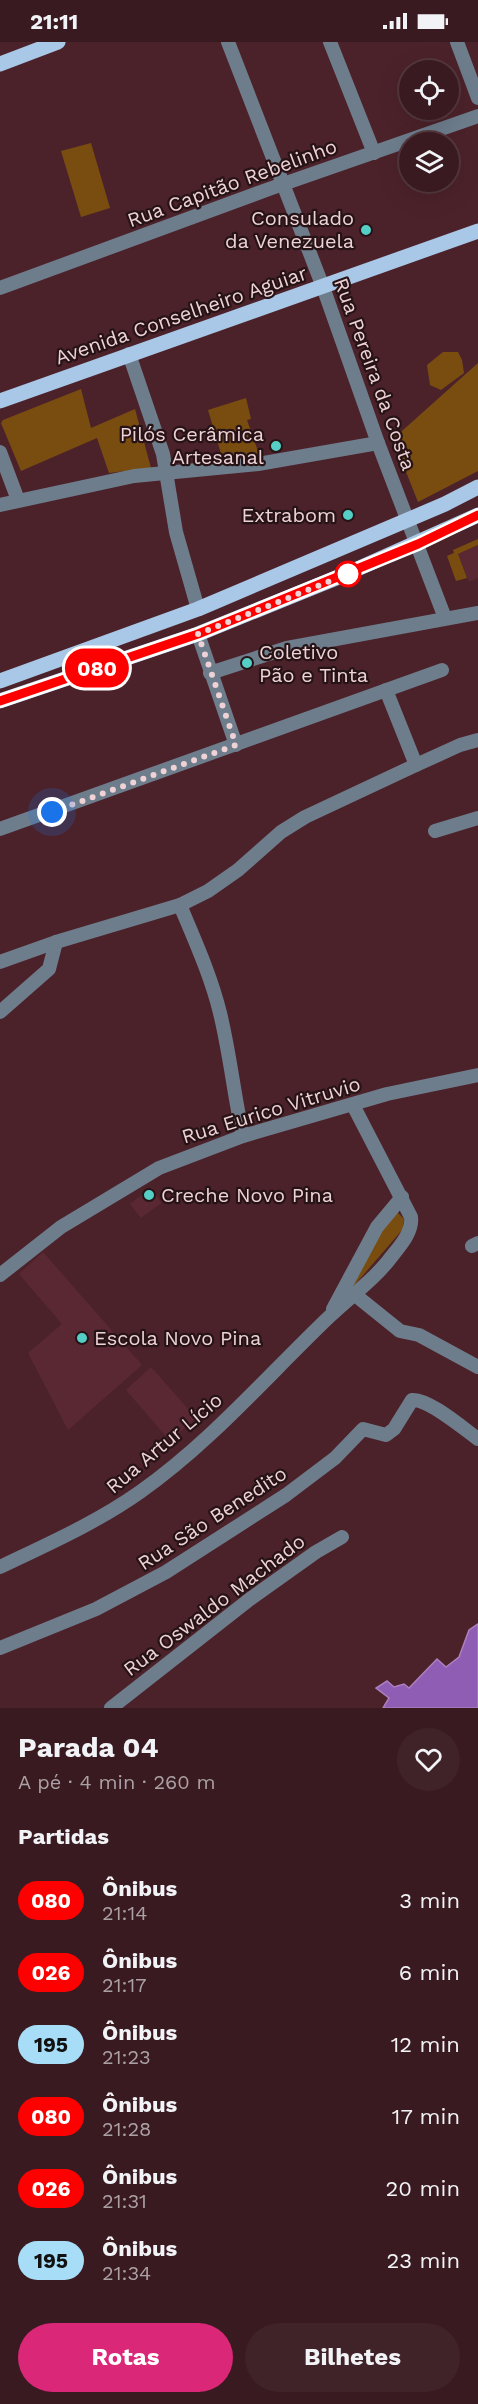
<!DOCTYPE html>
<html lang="pt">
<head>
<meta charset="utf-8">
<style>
	body { margin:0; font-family:"Work Sans",sans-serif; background:#402329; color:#f1f3f6; height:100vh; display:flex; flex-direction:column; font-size:22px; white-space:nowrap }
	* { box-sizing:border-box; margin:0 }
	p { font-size:20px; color:#aba1a5 }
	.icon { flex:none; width:33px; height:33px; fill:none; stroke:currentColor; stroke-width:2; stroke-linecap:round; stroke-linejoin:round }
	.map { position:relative; height:1666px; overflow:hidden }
	.panel { display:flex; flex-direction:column; background:#391a20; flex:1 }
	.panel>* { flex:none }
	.badge { padding:0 12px; border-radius:20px; font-size:21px; line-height:39px }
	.buttons { position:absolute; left:399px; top:18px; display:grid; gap:12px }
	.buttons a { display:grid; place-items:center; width:60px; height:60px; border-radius:50%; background:#391a20; box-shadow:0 6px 24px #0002,0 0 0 2px #53383e; font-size:30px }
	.you { position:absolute; width:30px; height:30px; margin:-15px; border:4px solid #fff; border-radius:50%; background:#1a73e8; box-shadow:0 0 0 9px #1a73e833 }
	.map>.badge { position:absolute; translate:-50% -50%; box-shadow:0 0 0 3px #fff }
	h2 { padding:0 18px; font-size:22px; line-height:54px }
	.round { display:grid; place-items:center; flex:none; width:63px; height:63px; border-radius:32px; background:#402329 }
	.headline { display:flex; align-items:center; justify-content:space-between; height:102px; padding:0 18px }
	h1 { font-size:28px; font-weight:700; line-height:45px }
	.primary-button { display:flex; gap:12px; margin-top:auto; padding:12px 18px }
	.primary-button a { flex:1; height:69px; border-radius:36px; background:#db2777; color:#fff; font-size:24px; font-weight:700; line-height:69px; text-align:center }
	.primary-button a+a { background:#402329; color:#f1f3f6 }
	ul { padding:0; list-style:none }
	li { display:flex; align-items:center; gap:18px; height:72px; padding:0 18px }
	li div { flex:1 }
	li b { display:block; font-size:22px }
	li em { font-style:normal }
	li .badge { min-width:66px; font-weight:700; text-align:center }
	.status { display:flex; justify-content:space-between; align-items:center; height:42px; padding:0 30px; background:#391a20; direction:ltr }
	.status svg { height:16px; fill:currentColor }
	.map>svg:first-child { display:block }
</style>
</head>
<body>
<div class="status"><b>21:11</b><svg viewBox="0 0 49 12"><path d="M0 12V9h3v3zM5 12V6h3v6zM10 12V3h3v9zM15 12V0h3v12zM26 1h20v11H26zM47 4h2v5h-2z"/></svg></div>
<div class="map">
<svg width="478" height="1666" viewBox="0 0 478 1666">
	<rect width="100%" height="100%" fill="#4c222a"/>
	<!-- built -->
	<g fill="#5a2832">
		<path d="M478,503V536L469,540L458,512Z"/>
		<path d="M152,1145L161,1161L141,1176L130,1162Z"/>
		<path d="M43,1210L142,1323L68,1388L28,1311L62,1282L19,1232Z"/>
		<path d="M151,1325L196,1376L170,1399L126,1348Z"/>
	</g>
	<!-- green -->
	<g fill="#794d10">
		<path d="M91,101L110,166L81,175L61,109Z"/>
		<path d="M443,310H458L462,318L464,331L441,348L430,343L427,323Z"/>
		<path d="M478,321V429L418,460L393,397Z"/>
		<path d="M81,347L91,386L135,367L151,426L109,431L97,396L21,429L1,381L3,378Z"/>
		<path d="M246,356L251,377L247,378L259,412L222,415L208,368Z"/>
		<path d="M478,497V503L458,512L467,536L456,539L447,514L454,511L453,508Z"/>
		<path d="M397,1170L404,1177L403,1187L352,1246L351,1243L373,1200Z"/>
	</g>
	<!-- water -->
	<path fill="#8f5db4" stroke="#ac80be" stroke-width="1.5" d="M478,1582V1666H383L389,1656L376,1646L387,1639L394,1645L404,1642L409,1646L437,1617L446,1625L459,1615L469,1588Z"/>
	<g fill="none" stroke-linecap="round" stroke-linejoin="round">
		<!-- minor -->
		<g stroke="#6e7d8c" stroke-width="14">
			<path d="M228,0L323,245L378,401L445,576"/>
			<path d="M330,0L374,111"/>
			<path d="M457,0L478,56"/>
			<path d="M0,246L269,147L478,74"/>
			<path d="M129,312L163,412L176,490L198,567"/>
			<path d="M0,410L18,458"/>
			<path d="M0,463L134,434L258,422L378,401"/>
			<path d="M198,592L236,703"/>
			<path d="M210,631L287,606L478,571"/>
			<path d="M386,648L416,723"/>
			<path d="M0,787L442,628"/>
			<path d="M435,789L478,776"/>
			<path d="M180,863C195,899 211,934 220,971C230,1012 234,1053 243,1094"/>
			<path d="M0,920L56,900L180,863L208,849L238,828L281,790L305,775L416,723L460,703L478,698"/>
			<path d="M0,970L49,927L56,900"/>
			<path d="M472,1204L478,1201"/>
			<path d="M0,1233L61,1185L159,1126L243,1094L387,1052L478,1033"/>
			<path d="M354,1252L400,1289L419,1293L478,1325"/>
			<path d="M333,1267L377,1185L402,1155"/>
			<path d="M0,1525C48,1502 96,1481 140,1450C211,1400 268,1333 330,1274C351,1254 375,1237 392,1214C401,1203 413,1189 411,1175L353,1063"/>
			<path d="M0,1606L96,1567L166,1530L286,1453L335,1416L363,1387L386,1393L394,1387L412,1358C428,1356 464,1387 478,1397"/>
			<path d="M111,1666L250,1557L316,1510L342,1495"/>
		</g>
		<!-- major -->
		<g stroke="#a9c7e6" stroke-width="15">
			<path d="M0,22L58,0"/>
			<path d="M0,359L478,189"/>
			<path d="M0,639L198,567L445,462L478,445"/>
			<path d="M0,659L198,592L346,532L478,473"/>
		</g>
	</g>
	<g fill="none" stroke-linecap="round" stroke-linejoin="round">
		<defs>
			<path id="line" d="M0,659L198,592L418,502L478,473"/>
		</defs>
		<!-- line casing -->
		<use href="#line" stroke="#fff" stroke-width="14"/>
		<!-- line -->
		<use href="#line" stroke="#f00" stroke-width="9"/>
		<!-- walk -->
		<path stroke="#eed2d5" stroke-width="6" stroke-dasharray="0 10.8" d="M52,770L236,703L198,592L348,532"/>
	</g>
	<!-- markers -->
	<g fill="#55cec6" stroke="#261316" stroke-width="2">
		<circle cx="366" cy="188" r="6"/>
		<circle cx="276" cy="404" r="6"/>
		<circle cx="348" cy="473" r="6"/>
		<circle cx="247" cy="621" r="6"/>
		<circle cx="149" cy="1153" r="6"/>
		<circle cx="82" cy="1296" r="6"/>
	</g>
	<circle fill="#fff" stroke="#f00" stroke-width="3" cx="348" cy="532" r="12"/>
	<g text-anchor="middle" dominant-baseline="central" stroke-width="4.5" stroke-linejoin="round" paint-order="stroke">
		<!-- street labels -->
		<g font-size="20" fill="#eed2d5" stroke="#261316">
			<text transform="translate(232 141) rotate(-20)">Rua Capitão Rebelinho</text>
			<text transform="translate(181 273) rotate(-19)">Avenida Conselheiro Aguiar</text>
			<text transform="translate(375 332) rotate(70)">Rua Pereira da Costa</text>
			<text transform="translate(271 1068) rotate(-17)">Rua Eurico Vitruvio</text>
			<text transform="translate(164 1401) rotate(-40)">Rua Artur Lício</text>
			<text transform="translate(212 1476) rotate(-33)">Rua São Benedito</text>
			<text transform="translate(214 1563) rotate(-37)">Rua Oswaldo Machado</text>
		</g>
		<!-- poi labels -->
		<g font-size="20" fill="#eed2d5" stroke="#261316" text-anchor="end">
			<text x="354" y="176">Consulado<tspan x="354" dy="23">da Venezuela</tspan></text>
			<text x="264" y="392">Pilós Cerâmica<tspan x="264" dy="23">Artesanal</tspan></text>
			<text x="336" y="473">Extrabom</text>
			<text x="259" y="610" text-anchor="start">Coletivo<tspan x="259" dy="23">Pão e Tinta</tspan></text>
			<text x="161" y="1153" text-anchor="start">Creche Novo Pina</text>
			<text x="94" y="1296" text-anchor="start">Escola Novo Pina</text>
		</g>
	</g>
</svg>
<div class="buttons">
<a><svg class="icon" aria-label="locate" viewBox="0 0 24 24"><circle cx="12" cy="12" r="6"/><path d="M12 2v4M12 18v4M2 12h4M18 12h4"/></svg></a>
<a><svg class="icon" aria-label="layers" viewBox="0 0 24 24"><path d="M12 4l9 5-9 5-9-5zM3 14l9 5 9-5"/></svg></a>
</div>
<div class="you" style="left:52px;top:770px"></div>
<b class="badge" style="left:97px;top:626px;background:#f00;color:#fff">080</b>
</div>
<section class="panel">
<div class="headline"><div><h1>Parada 04</h1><p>A pé · 4 min · 260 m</p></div><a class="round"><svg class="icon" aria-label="heart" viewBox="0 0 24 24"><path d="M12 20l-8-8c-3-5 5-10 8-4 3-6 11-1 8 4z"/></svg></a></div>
<h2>Partidas</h2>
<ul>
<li><span class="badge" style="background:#f00;color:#fff">080</span><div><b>Ônibus</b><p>21:14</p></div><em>3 min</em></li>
<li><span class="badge" style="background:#f00;color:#fff">026</span><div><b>Ônibus</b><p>21:17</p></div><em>6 min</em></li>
<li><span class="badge" style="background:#a8ddf7;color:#111">195</span><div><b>Ônibus</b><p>21:23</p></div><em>12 min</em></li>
<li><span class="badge" style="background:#f00;color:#fff">080</span><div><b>Ônibus</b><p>21:28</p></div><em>17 min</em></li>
<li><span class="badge" style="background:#f00;color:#fff">026</span><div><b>Ônibus</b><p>21:31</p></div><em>20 min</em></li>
<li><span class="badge" style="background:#a8ddf7;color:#111">195</span><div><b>Ônibus</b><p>21:34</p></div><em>23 min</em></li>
</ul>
<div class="primary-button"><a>Rotas</a><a>Bilhetes</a></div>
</section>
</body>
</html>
